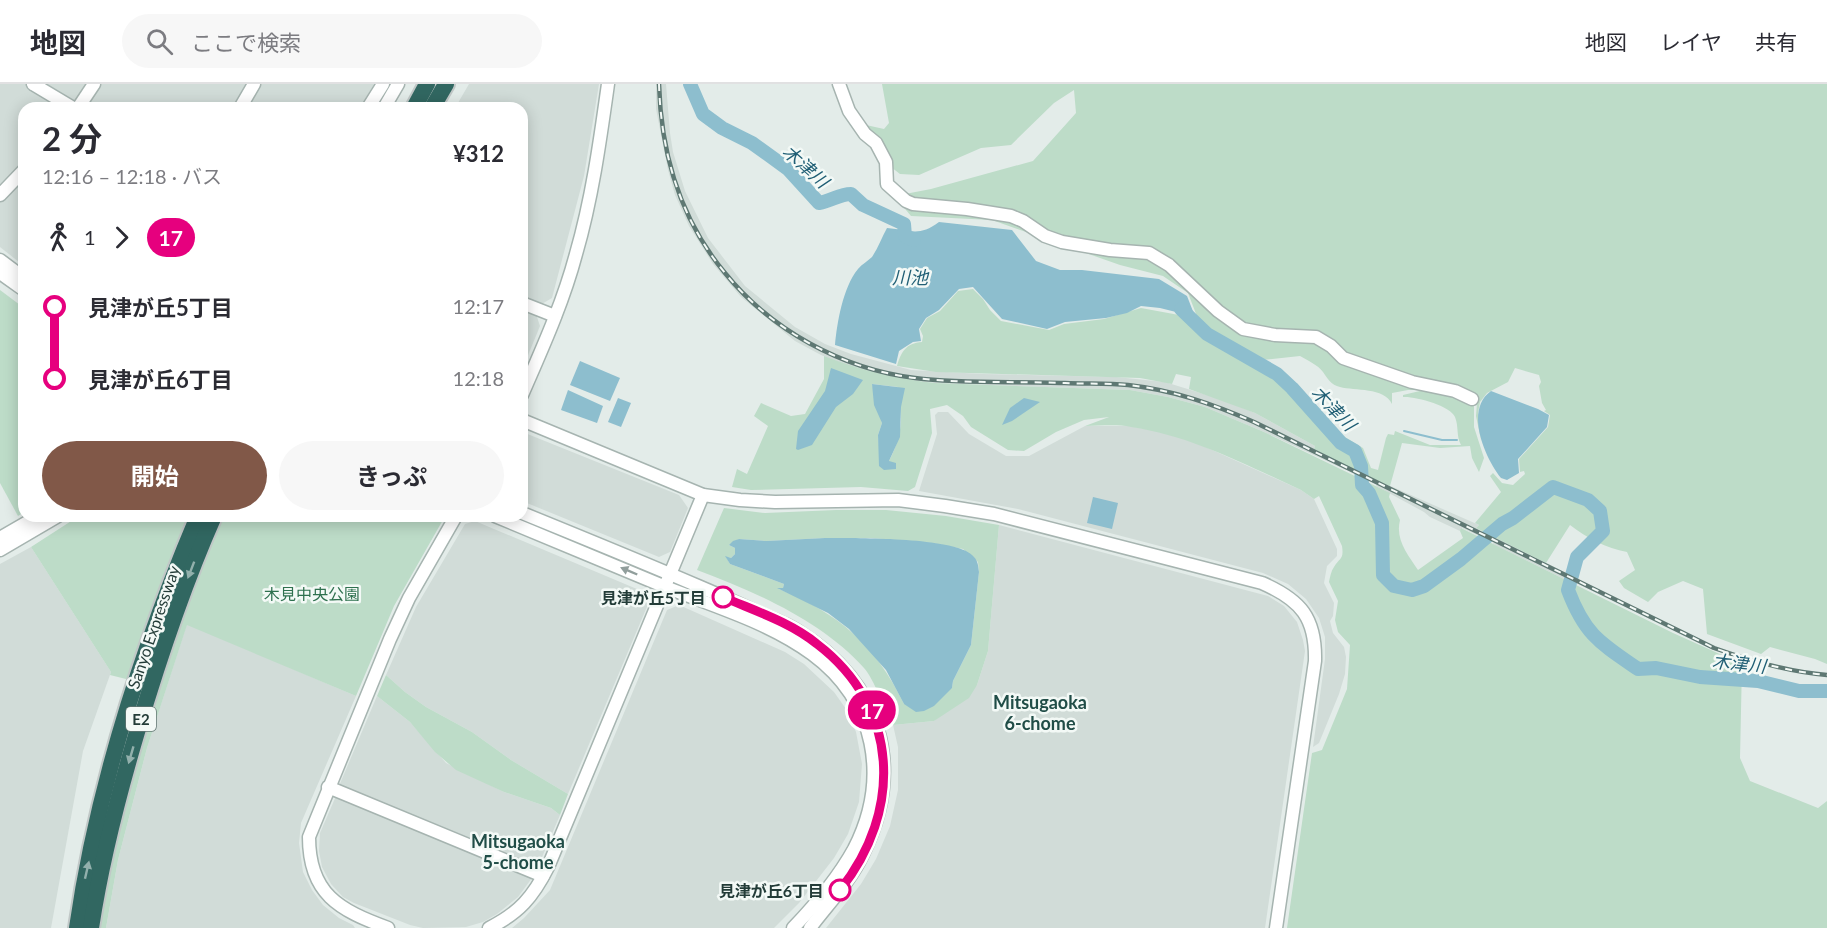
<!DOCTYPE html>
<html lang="ja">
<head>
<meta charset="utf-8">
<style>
	body { margin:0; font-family:Lato,"Noto Sans JP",sans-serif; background:#f7f7f7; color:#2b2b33; height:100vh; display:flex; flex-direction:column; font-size:22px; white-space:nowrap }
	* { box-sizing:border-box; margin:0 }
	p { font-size:20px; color:#7c7c81 }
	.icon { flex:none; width:33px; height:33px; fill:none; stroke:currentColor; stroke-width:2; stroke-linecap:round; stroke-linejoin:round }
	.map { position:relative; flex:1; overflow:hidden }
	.side { position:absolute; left:18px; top:18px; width:510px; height:420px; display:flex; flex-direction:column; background:#fff; border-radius:18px; box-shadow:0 3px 15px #0003 }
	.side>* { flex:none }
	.badge { padding:0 12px; border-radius:20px; font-size:21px; line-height:39px }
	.map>.badge { position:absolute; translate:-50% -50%; box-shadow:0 0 0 3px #fff }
	.legs { display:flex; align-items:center; gap:9px; height:66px; padding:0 24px; font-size:20px }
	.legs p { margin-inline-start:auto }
	.headline { display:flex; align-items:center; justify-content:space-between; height:102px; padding:0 24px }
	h1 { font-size:33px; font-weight:700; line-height:45px }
	.primary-button { display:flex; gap:12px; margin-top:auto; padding:12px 24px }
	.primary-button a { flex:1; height:69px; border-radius:36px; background:#815848; color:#fff; font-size:24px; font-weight:700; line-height:69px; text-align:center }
	.primary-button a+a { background:#f7f7f7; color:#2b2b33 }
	ul { padding:0 24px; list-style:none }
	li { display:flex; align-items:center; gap:21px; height:72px; font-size:22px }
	li i { display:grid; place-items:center; width:9px; height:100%; margin:0 8px; background:currentColor }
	li i::after { content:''; width:15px; height:15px; margin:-8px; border:4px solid; border-radius:50%; background:#fff }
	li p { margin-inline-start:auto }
	li:first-child i { background:linear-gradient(#0000 50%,currentColor 0) }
	li:last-child i { background:linear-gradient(currentColor 50%,#0000 0) }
	header { display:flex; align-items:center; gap:36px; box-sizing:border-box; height:84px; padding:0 30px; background:#fff; border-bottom:2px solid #e1e1e2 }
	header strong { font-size:28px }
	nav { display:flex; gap:33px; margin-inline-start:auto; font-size:21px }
	.search { width:420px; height:54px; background:#f7f7f7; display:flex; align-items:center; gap:15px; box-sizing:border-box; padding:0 21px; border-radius:33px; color:#7c7c81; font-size:22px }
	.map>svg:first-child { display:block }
</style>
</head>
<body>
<header>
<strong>地図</strong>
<div class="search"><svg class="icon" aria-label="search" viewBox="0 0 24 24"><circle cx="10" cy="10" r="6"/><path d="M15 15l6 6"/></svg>ここで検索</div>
<nav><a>地図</a><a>レイヤ</a><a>共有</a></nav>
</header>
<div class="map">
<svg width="1827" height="844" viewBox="0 0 1827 844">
	<rect width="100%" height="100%" fill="#e3ece9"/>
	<!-- built -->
	<g fill="#d1dcd8">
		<path d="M0,0H374L360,24H24V182L0,163Z"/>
		<path d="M469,0H599L584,92L552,214L540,221L522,213V24H455Z"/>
		<path d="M656,0H666L670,49L673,68L685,107L708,154L745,202L795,243L825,260L851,270L911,286L982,290L1116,293L1165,298L1223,316L1255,329L1315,362L1314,365L1348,382L1346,386L1264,348L1205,323L1168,313L1130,306L935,299L910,296L856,285L821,271L795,257L741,213L713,180L689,142L675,111L668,86L656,25Z"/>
		<path d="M522,223L535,227L540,242L522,286Z"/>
		<path d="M938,328H948L969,350L1006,372H1029L1085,342H1129L1167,349L1199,360L1301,406L1314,415L1337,465V472L1327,482L1324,499L1334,519L1333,532L1330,537L1333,549L1344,563L1346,573L1345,590L1339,610L1319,659L1313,663L1325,575V553L1319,534L1306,515L1288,500L1263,489L1018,425L919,407L937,350L935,331Z"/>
		<path d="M525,349L679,411L688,424L670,468L659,473L522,417V350Z"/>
		<path d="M1379,397L1479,441L1476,444L1480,446L1477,451L1462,444L1460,447L1430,433L1424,428L1376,402Z"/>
		<path d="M475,437L644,508L649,518L568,710L511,676L472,648L426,623L405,608L386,591L416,523L465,440Z"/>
		<path d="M999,441L1268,512L1284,522L1297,538L1303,556L1305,567L1265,844H826L861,800L876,775L890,742L898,706V663L893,641L934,637L977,601L988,567Z"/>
		<path d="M1496,453L1566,489L1564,495L1493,460Z"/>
		<path d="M31,463L111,588L83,667L51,844H0V480Z"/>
		<path d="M679,521L785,568L804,580L834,608L846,625L856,648L862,680L859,718L848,750L834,774L799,819L774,844H512L524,834L550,806L667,526Z"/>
		<path d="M187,540L356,612L301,739L299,759L303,788L312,806L323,821L339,834L353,841L355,844H106L118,776L147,664Z"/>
		<path d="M377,612L410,638L446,679L504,708L551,724L560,731L537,785L339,702Z"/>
		<path d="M336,712L532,794L518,813L497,830L483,838L466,843L423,844L410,841L354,819L343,813L331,800L322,783L319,767L320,749Z"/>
	</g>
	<!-- green -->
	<g fill="#bddcc8" fill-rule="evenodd">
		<path d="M882,0H1827V580L1815,575L1770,563L1761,570L1707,550L1703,505L1683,497L1658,508L1648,518L1624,504L1619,497L1635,486L1627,468C1606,464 1587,454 1570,441L1546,479L1476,444L1479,441L1475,439L1501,408L1490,392L1493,389L1502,399L1513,401L1525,390L1524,387L1520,388L1519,375L1548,343L1550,331L1544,327L1546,326L1542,319L1539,302L1541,298L1539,291L1515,284L1508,298L1487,309L1480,318L1478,329L1481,356L1476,332L1477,319L1474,316V343L1484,374L1479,388L1472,374L1470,362L1440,364L1402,359L1390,402L1378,398L1314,365L1315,362L1255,329L1189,305L1191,293L1176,290L1172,300L1140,294L936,288L897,282C901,268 906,259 922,258L923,252L920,245L927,234L940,227L958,207L973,205L983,215L990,226L1001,237L1049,246L1064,240L1104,235L1141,224L1179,231L1191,243L1198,235L1188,209L1163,192L1120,181L992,136L911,132L896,114L905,110L931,105L1033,77L1076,29L1074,6L1054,19L1011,61L981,64L919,91L900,90L891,83L866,41L884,45L889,39ZM1300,272C1307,276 1318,281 1323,288C1327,294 1331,301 1340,303C1355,307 1384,303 1392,320V309L1408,306H1424L1403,311V313C1415,312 1451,322 1455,333C1459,343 1456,352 1461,361H1430L1395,347L1394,351L1388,350L1386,354L1378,386L1371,384L1363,364L1340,350L1326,349L1300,317L1272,291L1262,276Z"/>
		<path d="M0,206L24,224V428L18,432L0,399Z"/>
		<path d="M824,272C860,286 896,295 935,299L1130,306L1168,313L1205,323L1264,348L1390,409L1389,413L1400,436C1395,456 1408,471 1418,486L1463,454L1460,447L1461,444L1673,549L1742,580L1740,674L1750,697L1818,724L1827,717V844H1287L1312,669L1322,666L1347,605L1350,561L1338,548L1335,536L1338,517L1329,498C1330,493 1331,487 1334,483C1340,473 1344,476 1342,462L1319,412L1314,415L1301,406C1246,381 1192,352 1131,343C1116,340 1100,342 1085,342L1109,333L1084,336L1056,348L1024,367L1008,366L971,343L963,332L947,321L930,325L932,349L915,403L908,407L861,403L751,406L732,403L737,385L747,390L768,342L754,332L761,319L791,332L805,330L824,295ZM872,300L898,303C903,333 903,350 889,377L879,361L878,351L882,339Z"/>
		<path d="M724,424L765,429L836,426H886L946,432L999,441L988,567L977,601L969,614L934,637L893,641C885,626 874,595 864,584C823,538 754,507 697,486ZM825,454H871L932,459L963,465L978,478L979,488L971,561L953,597L952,604L904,620C875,560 839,530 779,505L783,504L784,500L730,480L726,473L731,474L735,470V464L729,461L739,455L766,457Z"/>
		<path d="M79,432H190L130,596L110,591L111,588L31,463Z"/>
		<path d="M220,432H443L444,434L394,522L356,612L187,541L147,664L118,776L106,844H97C123,703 166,565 220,432Z"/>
		<path d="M386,591L405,608L426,623L472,648L511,676L568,710L560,731L551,724L504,708L456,686L435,668L410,638L377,612Z"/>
	</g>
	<!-- water -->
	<g fill="#8dbece">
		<path d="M939,138L1012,146L1036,177L1060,186H1082L1159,195L1187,212L1196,235L1190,240L1180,229L1160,224L1141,222L1127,229L1106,234L1065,238L1047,245L1002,235L973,203L959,205L939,226L926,234L919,245L921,257L913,258L899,267L896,280L835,261C837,239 843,203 858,185C862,180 868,177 872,173C878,164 882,153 887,144C911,146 919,153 939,138Z"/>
		<path d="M580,277L620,294L610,317L570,301Z"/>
		<path d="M831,284L863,296L853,310L836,323L812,361L798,366L796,365L798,347L825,307Z"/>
		<path d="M872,300L905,304L901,323L900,353L889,377L896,379V385L884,386L879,382L878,351L882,339L874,321Z"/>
		<path d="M568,306L603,322L597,339L561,326Z"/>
		<path d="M1491,307L1538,325L1549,331L1547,343L1518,375L1519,389L1507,396L1501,394C1485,374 1464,326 1491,307Z"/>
		<path d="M618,314L631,319L621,343L608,338Z"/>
		<path d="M1024,314L1040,318L1012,337L1002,341L1010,324Z"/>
		<path d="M1093,413L1118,419L1112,445L1087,439Z"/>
		<path d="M825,454C853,454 954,453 972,471C978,476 978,481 979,488L971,561L953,597L952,604L934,622L924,627L916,628L904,620L886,586L849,545L828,529L777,504H783L784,500L730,480L725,472L731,474L735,470V464L729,461L733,457L739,455L766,457Z"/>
	</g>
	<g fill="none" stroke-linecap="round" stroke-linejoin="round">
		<!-- stream -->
		<path stroke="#8dbece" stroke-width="2" d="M1404,347L1442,356H1457"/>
		<!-- river -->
		<g stroke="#8dbece" stroke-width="14">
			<path d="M690,0L703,30L722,44L752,59L788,85L819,119C832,117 839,110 851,110L863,121L904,140L905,152L914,156"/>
			<path d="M1181,225L1207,250L1277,290L1292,304L1341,359L1355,367L1361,382L1362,401L1369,409L1382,439L1383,491L1394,502L1412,506L1424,502L1461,475L1502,440L1513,434L1553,403L1588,416L1600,427L1603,447L1577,473L1568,506C1585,551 1600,559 1638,585L1656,584L1700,593L1758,597L1799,607H1827"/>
		</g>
		<defs>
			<g id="minor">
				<path d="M33,0L73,24"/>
				<path d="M839,0L849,27L865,50L876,59L886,78L887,100L906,117L913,120L967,125L1011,132L1023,137L1045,152L1062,158L1110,166L1149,169L1169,181L1218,227L1243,245L1275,251L1316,253L1331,262L1343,274L1412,298L1455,307L1472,315"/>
				<path d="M78,24L94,0"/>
				<path d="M240,24L254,0"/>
				<path d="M368,24L383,0"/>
				<path d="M384,24L398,0"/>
				<path d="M0,111L24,86"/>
				<path d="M0,176L24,194"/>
				<path d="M0,189L24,206"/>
				<path d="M522,219L555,232"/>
				<path d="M522,311C542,265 563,219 576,170C592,115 600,57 608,0"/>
				<path d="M522,336L703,411L740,416L775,418L898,416L945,422L994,430L1262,499C1301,516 1316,534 1315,577L1276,844"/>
				<path d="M522,429C581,453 640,477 698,502C719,511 740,520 761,530C773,535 787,540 798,547C881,599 906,682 863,770C850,798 828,820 810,844"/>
				<path d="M495,432C553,456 610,480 668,504C716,523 770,539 812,570C876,617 890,695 854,765C838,794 816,820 793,844"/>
				<path d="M0,454L38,432"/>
				<path d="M0,466L58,432"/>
				<path d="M328,703L543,792"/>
				<path d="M388,844C339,826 309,810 309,753L390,555L409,514L456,432"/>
				<path d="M489,844C519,829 533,813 548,783L703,411"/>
			</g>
			<g id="highway">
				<path d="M414,24L427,0"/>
				<path d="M432,24L446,0"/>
				<path d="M77,844C97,704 143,562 198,432"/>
				<path d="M91,844C101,778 118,712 137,648C159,574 183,502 214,432"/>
			</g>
		</defs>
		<!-- minor casing -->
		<use href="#minor" stroke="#a6b4b0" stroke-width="15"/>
		<!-- highway casing -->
		<use href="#highway" stroke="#c1c8c7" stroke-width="20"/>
		<!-- minor -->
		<use href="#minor" stroke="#fff" stroke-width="12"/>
		<!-- highway -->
		<use href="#highway" stroke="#316761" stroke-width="16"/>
		<defs>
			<path id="rail" d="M659,0C661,69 680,135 725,189C771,246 842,285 915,294C964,300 1015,297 1065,299C1086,300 1107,299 1128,301C1173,306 1213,320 1254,338L1714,564C1751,577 1788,588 1827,591"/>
		</defs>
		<!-- rail casing -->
		<use href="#rail" stroke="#5e7873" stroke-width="4.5"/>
		<!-- rail -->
		<use href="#rail" stroke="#f3f9f6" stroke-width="2" stroke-dasharray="7" stroke-linecap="butt"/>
	</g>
	<!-- one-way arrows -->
	<defs><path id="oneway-solid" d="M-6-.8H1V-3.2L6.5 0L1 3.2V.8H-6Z" transform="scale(1.5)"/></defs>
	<g fill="#92b0ac">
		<use href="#oneway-solid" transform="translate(191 486) rotate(111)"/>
		<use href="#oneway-solid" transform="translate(131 671) rotate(106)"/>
		<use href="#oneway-solid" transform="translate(87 786) rotate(-77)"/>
	</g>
	<use fill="#919e9c" href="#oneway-solid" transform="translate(629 487) rotate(-157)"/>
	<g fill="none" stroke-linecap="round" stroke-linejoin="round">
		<defs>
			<path id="line-1" d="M723,513C755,527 790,538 817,560C900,623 903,727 840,806"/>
		</defs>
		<!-- line-1 casing -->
		<use href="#line-1" stroke="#fff" stroke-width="14"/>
		<!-- line-1 -->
		<use href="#line-1" stroke="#e6007e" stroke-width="9"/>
	</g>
	<!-- markers -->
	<g fill="#fff" stroke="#e6007e" stroke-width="3">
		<circle cx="723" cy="513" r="10"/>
		<circle cx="840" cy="806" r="10"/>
	</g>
	<g text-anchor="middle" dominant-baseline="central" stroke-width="5" stroke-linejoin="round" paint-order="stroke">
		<!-- shield labels -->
		<rect fill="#f3f9f6" stroke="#617571" stroke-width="1.5" x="126" y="623" width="30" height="24" rx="4.5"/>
		<g font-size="15" font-weight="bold" fill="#233c38">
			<text x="141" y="635">E2</text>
		</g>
		<!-- park labels -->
		<g font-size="16" fill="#2f714f" stroke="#f3f9f6">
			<text x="312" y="509">木見中央公園</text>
		</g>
		<!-- stop labels -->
		<g font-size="16" font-weight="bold" fill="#233c38" stroke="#f3f9f6" text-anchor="end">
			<text x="706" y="513">見津が丘5丁目</text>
			<text x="824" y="806">見津が丘6丁目</text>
		</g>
		<!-- street labels -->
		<g font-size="16" fill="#233c38" stroke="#f3f9f6">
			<text transform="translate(153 543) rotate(-71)">Sanyo Expressway</text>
		</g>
		<!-- water labels -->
		<g font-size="18" font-style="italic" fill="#205f75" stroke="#f3f9f6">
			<text transform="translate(806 82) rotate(42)">木津川</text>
			<text x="910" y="193">川池</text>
			<text transform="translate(1334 324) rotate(46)">木津川</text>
			<text transform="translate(1739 579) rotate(6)">木津川</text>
		</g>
		<!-- neighbourhood labels -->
		<g font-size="18" font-weight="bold" fill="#204d47" stroke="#f3f9f6">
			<text x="1040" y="618">Mitsugaoka<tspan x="1040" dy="21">6-chome</tspan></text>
			<text x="518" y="757">Mitsugaoka<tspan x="518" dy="21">5-chome</tspan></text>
		</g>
	</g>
</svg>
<b class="badge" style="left:872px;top:626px;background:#e6007e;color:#fff">17</b>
<section class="side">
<div class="headline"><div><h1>2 分</h1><p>12:16 – 12:18 · バス</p></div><b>¥312</b></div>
<div class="legs"><svg class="icon" aria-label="walk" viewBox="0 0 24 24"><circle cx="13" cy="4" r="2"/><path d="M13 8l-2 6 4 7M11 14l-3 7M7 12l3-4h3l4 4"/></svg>1<svg class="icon" aria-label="forward" viewBox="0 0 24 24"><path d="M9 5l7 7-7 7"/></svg><b class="badge" style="background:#e6007e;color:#fff">17</b></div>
<ul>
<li><i style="color:#e6007e"></i><b>見津が丘5丁目</b><p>12:17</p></li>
<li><i style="color:#e6007e"></i><b>見津が丘6丁目</b><p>12:18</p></li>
</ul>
<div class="primary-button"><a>開始</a><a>きっぷ</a></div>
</section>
</div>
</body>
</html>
